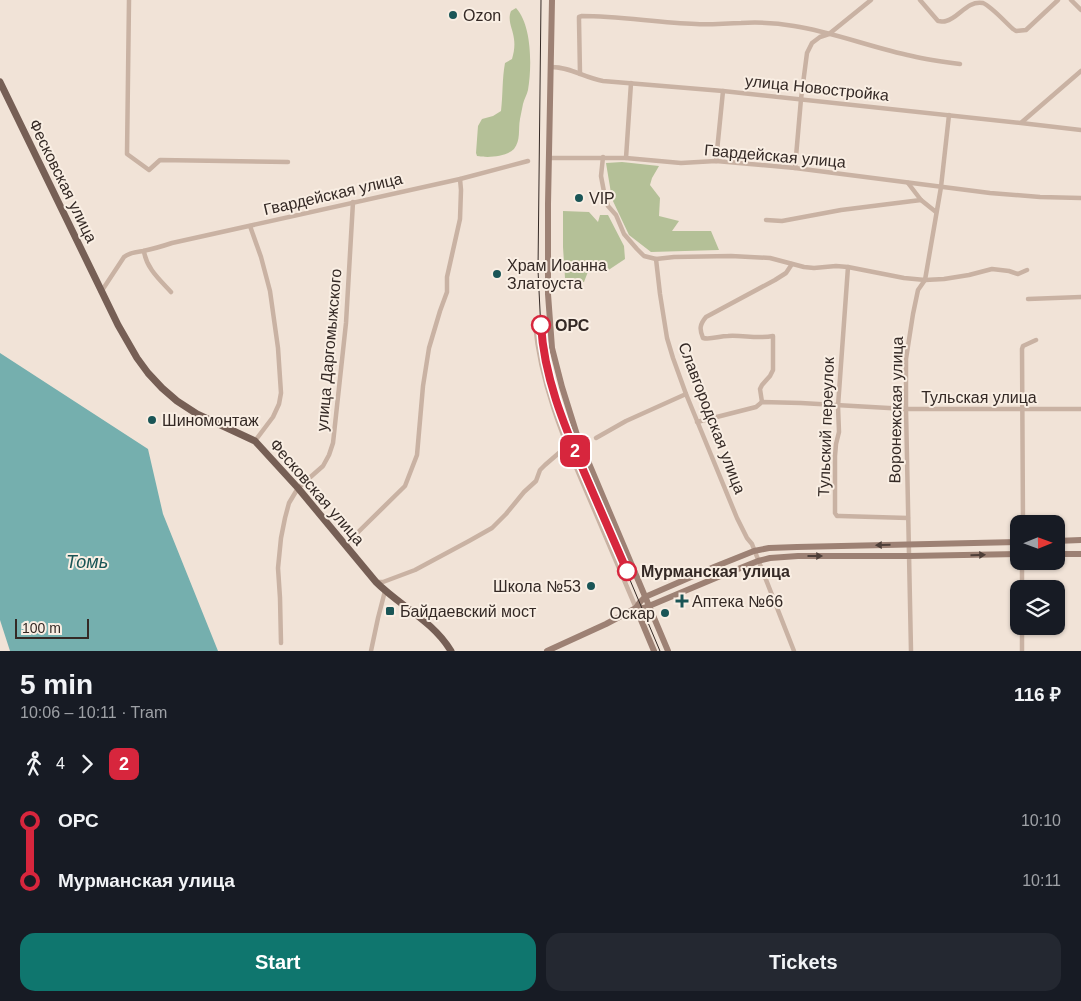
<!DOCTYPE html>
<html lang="en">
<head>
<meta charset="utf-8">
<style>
	body { margin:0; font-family:Arial,sans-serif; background:#242831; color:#f1f3f6; height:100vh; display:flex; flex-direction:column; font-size:19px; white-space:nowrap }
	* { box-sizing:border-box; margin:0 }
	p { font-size:16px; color:#9ea1a6 }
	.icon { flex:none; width:28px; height:28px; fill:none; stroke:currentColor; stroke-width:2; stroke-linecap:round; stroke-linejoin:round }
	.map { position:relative; height:651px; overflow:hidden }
	.sheet { display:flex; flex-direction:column; background:#171b24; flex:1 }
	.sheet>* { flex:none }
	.badge { padding:0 10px; border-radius:8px; font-size:18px; line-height:32px }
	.needle { width:32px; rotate:89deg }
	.buttons { position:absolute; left:1010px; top:515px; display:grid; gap:10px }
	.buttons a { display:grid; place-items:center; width:55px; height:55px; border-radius:10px; background:#171b24; box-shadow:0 1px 4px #0004; font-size:25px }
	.scale { position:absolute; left:15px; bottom:12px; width:74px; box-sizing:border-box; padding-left:5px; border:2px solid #342925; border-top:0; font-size:14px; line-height:18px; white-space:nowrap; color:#342925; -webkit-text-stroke:4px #f9eee3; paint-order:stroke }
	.map>.badge { position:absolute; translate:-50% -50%; box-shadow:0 0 0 2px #fff }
	.legs { display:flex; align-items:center; gap:8px; height:55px; padding:0 20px; font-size:16px }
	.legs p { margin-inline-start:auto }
	.overview { display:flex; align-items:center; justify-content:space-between; height:85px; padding:0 20px }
	h1 { font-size:28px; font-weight:600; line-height:38px }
	.button { display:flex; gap:10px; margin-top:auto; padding:10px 20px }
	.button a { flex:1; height:58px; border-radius:15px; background:#0f766e; color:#fff; font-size:20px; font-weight:600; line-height:58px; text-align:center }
	.button a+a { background:#242831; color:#f1f3f6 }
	ul { padding:0 20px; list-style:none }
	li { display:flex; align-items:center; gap:18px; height:60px; font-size:19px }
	li i { display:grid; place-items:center; width:8px; height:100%; margin:0 6px; background:currentColor }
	li i::after { content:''; width:12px; height:12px; margin:-6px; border:4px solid; border-radius:50%; background:#171b24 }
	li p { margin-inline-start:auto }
	li:first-child i { background:linear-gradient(#0000 50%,currentColor 0) }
	li:last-child i { background:linear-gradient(currentColor 50%,#0000 0) }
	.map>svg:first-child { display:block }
</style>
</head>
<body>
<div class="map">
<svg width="1081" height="651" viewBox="0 0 1081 651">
	<rect width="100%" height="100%" fill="#f1e3d7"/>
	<!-- green -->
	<g fill="#b4c097">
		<path d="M516,8C532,25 532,67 528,90C527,95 524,99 523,104C522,109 521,114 520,119C518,130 521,140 514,149C506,157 488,158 477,156L476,153L478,126L482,119L493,116L501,111C503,95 502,79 505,63L512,59C514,52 515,46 514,39C513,29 507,21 511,11Z"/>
		<path d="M622,162L659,166L652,178L650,185L660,198L659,216L679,221L672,231H711L719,250L651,252L629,235L612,199L606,163Z"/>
		<path d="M563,211L589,212L598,222L600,215H608L624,246L625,259L607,271L589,269L584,282L565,278L563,247Z"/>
	</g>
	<!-- water -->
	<path fill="#75afae" d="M0,353L148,449L163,514L218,651H10L0,620Z"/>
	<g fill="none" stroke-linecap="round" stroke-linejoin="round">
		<!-- street -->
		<g stroke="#c9b2a3" stroke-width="4.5">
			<path d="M129,0L127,154L149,170L160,160L288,162"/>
			<path d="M920,0L938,21C940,21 943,22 946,21C959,18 967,0 983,3C992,7 1005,22 1013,29L1016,31L1026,30L1058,0"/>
			<path d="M1071,0L1081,10"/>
			<path d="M551,67C571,67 584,78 603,81L723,91L1021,123L1081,130"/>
			<path d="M580,74L579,20V17L582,16C620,16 658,23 696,24C711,25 726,23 741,23C759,22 777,23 794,26C833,32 873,48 912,56C928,60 944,62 960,64"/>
			<path d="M1022,122L1081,71"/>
			<path d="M603,157L601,176L605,197L608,206L616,215L624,234L637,249L644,256L656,259L674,257L731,256L770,258L804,267L814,268L836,266L848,267L904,278L925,280L944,279L969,275L992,269L1009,271L1018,274L1027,270"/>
			<path d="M549,158H626L681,163L716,161L795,168L990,193L1040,197L1081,198"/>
			<path d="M626,158L631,83"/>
			<path d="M716,161L723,91"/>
			<path d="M795,168L801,99L807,53L812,43L820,37L829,34L871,0"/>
			<path d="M908,183L921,200L936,212"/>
			<path d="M766,220L782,221L841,210L921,200"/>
			<path d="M250,226L261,257L270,291L278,348L281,393L279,404L273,417L255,441"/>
			<path d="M144,251C146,268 160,280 171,292"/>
			<path d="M656,259L660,294L667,338L673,358L686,394L737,518L747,538L752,544L794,651"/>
			<path d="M848,267L838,406L839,432L836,444L835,456V513L837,516H840L908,518"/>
			<path d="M101,292L124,257C130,252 136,252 143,251C153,249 163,246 172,243L460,179L528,161"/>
			<path d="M1028,299L1081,297"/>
			<path d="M535,323C540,382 563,438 587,493C603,531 620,570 636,608"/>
			<path d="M762,402L760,389L762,385L770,376L773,370V336C758,339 743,335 728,336C719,336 711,340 703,338C699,329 700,324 706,317L775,280L786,273L792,264"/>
			<path d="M697,422L756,407L762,402L801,403L906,409H1081"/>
			<path d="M596,438L626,421L686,394"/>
			<path d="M1023,524L1022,349L1023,346L1036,340"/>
			<path d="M345,545L405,486L417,455L423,386L429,348L440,311L447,292V277L460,219L461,190L460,179"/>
			<path d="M1022,561V589"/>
			<path d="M376,582H383L415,570L469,541L492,528L506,514L524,492L536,481L540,470L545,465L567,446"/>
			<path d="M1022,626V651"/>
			<path d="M281,643L280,598L278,568L281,538L285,518L289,503L298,488L323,466L329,455L333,443L346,323L353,202"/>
			<path d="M371,651L378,618L385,591"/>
			<path d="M911,651L906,409V359L913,314L918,290L925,280L941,187L949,115"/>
		</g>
		<!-- secondary -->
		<g stroke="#9d8174" stroke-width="6">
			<path d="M552,0L548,204V294L552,348L562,387L577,435L668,651"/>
			<path d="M1056,541L1081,540"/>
			<path d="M1056,554H1081"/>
			<path d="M636,608L640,602L645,597L714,567L754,551L769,548L797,547L1019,542"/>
			<path d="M636,608L654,651"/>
			<path d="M547,651L606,624L636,608H643L649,606L718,577L758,561L770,558L798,556H909L1019,554"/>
		</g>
		<!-- primary -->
		<path stroke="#765f55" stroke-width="7" d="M0,82L118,325L137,358L148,373L162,388L177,401L197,414L255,441L298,488L376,582C400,606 433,621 451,651"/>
		<!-- tram -->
		<path stroke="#342925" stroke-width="1" d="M541,0L538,270L541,331L544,352L556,400L573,445L660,651"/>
	</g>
	<!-- one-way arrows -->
	<defs><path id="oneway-solid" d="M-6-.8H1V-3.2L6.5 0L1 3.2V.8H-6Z" transform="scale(1.25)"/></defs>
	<g fill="#4e3f39">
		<use href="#oneway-solid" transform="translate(883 545) rotate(179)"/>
		<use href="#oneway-solid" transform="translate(978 555) rotate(-1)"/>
		<use href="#oneway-solid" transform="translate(815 556)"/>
	</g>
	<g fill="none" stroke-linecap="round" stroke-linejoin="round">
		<defs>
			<path id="line-1" d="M541,325C544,377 564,425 584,472C598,505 613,538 627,571"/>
		</defs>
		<!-- line-1 casing -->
		<use href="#line-1" stroke="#fff" stroke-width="11"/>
		<!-- line-1 -->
		<use href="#line-1" stroke="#d7263d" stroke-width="8"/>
	</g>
	<!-- markers -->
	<g fill="#1a5556" stroke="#f9eee3" stroke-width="2">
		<circle cx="453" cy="15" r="5"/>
		<circle cx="579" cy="198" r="5"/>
		<circle cx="497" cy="274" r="5"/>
		<circle cx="152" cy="420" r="5"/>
		<circle cx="591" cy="586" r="5"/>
		<path d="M679.5 593.5h5v5h5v5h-5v5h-5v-5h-5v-5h5z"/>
		<rect x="385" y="606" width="10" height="10" rx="2.5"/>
		<circle cx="665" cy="613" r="5"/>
	</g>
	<g fill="#fff" stroke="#d7263d" stroke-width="2.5">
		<circle cx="541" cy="325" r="9"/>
		<circle cx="627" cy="571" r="9"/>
	</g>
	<g text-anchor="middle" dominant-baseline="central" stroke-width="4" stroke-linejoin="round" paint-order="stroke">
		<!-- poi labels -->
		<g font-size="16" fill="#342925" stroke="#f9eee3" text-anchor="start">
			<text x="463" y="15">Ozon</text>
			<text x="589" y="198">VIP</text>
			<text x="507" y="265">Храм Иоанна<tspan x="507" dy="18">Златоуста</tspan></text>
			<text x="162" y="420">Шиномонтаж</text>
			<text x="581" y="586" text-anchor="end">Школа №53</text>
			<text x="692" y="601">Аптека №66</text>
			<text x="400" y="611">Байдаевский мост</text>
			<text x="655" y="613" text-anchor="end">Оскар</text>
		</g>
		<!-- street labels -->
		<g font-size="16" fill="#342925" stroke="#f9eee3">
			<text transform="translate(817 88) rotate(6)">улица Новостройка</text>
			<text transform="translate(775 156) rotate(5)">Гвардейская улица</text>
			<text transform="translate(63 181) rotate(64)">Фесковская улица</text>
			<text transform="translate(333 194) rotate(-13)">Гвардейская улица</text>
			<text transform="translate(329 350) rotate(-85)">улица Даргомыжского</text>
			<text x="979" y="397">Тульская улица</text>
			<text transform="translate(896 410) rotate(-89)">Воронежская улица</text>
			<text transform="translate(712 418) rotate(69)">Славгородская улица</text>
			<text transform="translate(826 427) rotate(-88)">Тульский переулок</text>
			<text transform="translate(317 492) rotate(49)">Фесковская улица</text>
		</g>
		<!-- stop labels -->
		<g font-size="16" font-weight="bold" fill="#342925" stroke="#f9eee3" text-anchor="start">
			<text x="555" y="325">ОРС</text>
			<text x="641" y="571">Мурманская улица</text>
		</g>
		<!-- water labels -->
		<g font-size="18" font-style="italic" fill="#1a5556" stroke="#f9eee3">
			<text x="87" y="562">Томь</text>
		</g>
	</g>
</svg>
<div class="buttons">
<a><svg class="needle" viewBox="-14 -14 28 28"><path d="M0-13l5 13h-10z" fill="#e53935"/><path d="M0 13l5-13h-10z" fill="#9ea1a6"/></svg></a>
<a><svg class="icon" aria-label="layers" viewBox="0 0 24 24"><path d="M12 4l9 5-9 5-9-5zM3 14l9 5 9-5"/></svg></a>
</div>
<div class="scale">100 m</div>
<b class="badge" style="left:575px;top:451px;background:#d7263d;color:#fff">2</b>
</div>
<section class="sheet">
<div class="overview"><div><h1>5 min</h1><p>10:06 – 10:11 · Tram</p></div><b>116 ₽</b></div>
<div class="legs"><svg class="icon" aria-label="walk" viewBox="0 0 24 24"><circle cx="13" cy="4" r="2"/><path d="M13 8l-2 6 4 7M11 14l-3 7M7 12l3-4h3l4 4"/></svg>4<svg class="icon" aria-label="forward" viewBox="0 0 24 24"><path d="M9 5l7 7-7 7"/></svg><b class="badge" style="background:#d7263d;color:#fff">2</b></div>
<ul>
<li><i style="color:#d7263d"></i><b>ОРС</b><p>10:10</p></li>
<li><i style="color:#d7263d"></i><b>Мурманская улица</b><p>10:11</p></li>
</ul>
<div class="button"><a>Start</a><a>Tickets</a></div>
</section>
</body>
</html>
